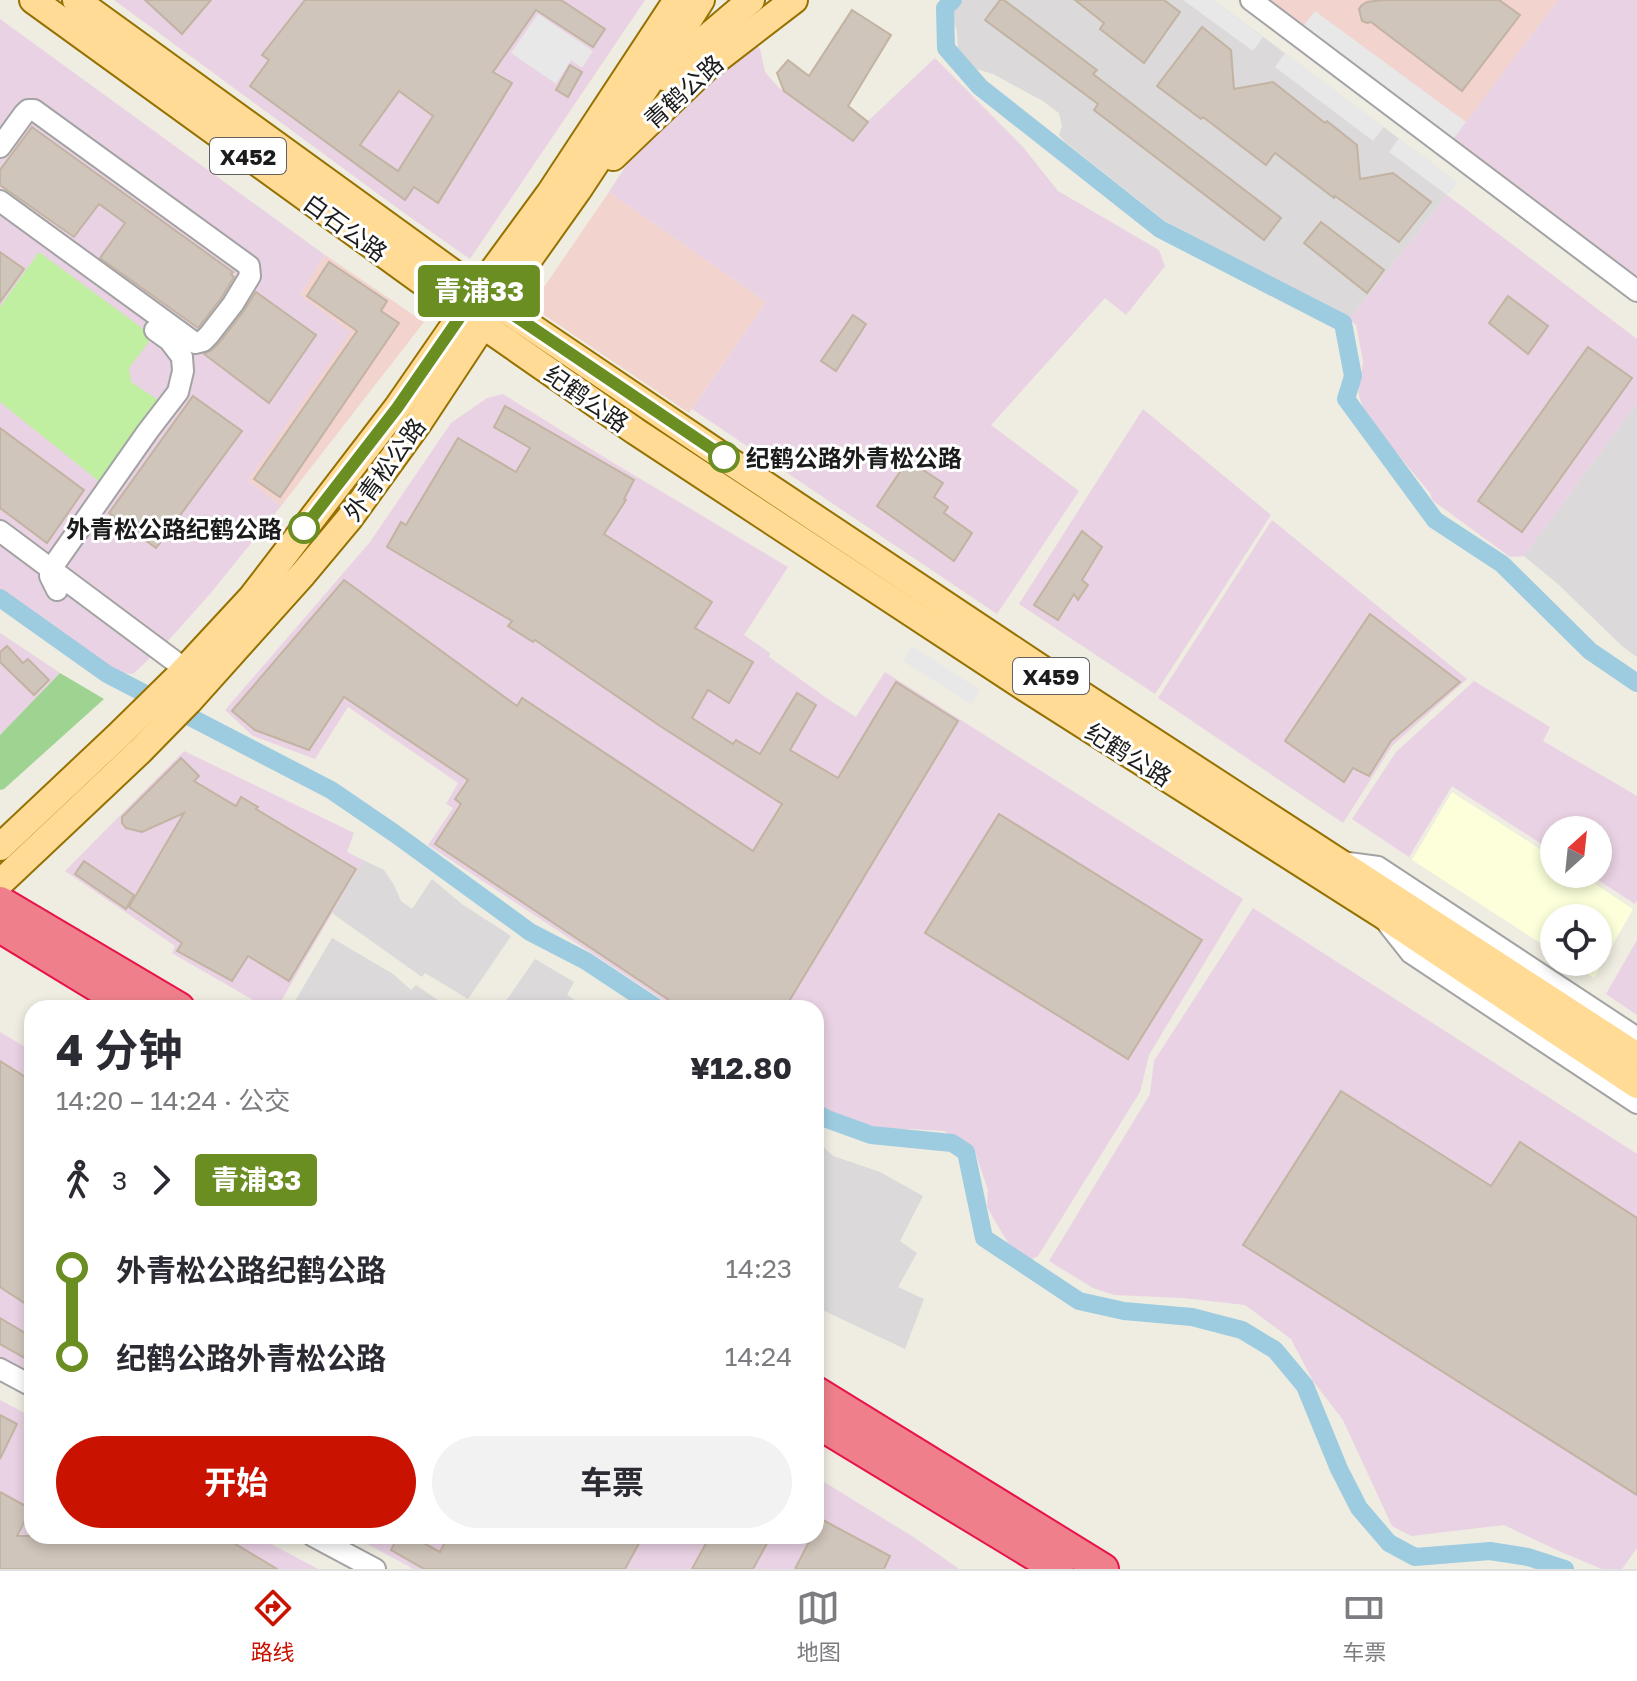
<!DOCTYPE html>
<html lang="zh">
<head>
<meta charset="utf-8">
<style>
	body { margin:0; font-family:"Golos Text","Noto Sans SC",sans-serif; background:#f2f2f3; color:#2b2b33; height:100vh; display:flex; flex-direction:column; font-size:30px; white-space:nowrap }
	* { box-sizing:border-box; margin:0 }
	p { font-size:26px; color:#7c7c81 }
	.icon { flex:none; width:44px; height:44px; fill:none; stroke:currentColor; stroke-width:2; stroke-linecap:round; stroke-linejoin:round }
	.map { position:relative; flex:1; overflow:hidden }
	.side { position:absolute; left:24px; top:1000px; width:800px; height:544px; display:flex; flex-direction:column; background:#fff; border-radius:24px; box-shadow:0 4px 12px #0003 }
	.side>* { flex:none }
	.badge { padding:0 16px; border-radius:6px; font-size:28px; line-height:52px }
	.needle { width:52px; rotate:27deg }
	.tools { position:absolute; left:1540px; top:816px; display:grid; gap:16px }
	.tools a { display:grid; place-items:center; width:72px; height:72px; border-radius:50%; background:#fff; box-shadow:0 4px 12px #0003; font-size:40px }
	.map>.badge { position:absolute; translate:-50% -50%; box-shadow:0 0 0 4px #fff }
	.legs { display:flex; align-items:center; gap:12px; height:88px; padding:0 32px; font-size:26px }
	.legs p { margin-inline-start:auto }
	.overview { display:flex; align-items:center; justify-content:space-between; height:136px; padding:0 32px }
	h1 { font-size:44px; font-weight:700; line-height:60px }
	.action { display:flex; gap:16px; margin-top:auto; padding:16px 32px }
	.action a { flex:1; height:92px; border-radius:48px; background:#c91200; color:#fff; font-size:32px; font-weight:700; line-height:92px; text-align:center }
	.action a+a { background:#f2f2f3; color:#2b2b33 }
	ul { padding:0 32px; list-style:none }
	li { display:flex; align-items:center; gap:28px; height:88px; font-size:30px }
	li i { display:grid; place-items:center; width:12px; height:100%; margin:0 10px; background:currentColor }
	li i::after { content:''; width:20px; height:20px; margin:-10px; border:6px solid; border-radius:50%; background:#fff }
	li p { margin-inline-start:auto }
	li:first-child i { background:linear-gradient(#0000 50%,currentColor 0) }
	li:last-child i { background:linear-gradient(currentColor 50%,#0000 0) }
	.tabs { display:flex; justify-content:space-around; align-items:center; height:112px; border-top:2px solid #e1e1e2; background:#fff; font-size:22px; color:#7c7c81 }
	.tabs a { display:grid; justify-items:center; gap:4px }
	.tabs .on { color:#c91200 }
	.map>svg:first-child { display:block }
</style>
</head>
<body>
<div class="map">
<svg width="1637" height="1569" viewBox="0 0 1637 1569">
	<rect width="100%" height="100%" fill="#efece1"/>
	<!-- residential -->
	<g fill="#dbd9d9">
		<path d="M963,0H1214L1457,182L1349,320L1165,221L1065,142L1059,135L1062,126L1059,113L1043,101L993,74L973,68L958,53L957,31L951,12Z"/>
		<path d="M1637,403V657L1622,646L1559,585L1524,556Z"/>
		<path d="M363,860L384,870L394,885L401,901L412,909L432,879L463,905L511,936L468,999L425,973L422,977L332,913Z"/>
		<path d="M332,938L393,974L411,990L416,985L449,1008H291Z"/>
		<path d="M535,959L574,982L567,995L587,1008H501Z"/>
		<path d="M816,1140L833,1156L880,1172L923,1196L900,1241L917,1253L898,1287L924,1299L905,1349L816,1307Z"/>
	</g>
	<!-- commercial -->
	<g fill="#f2d3ce">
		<path d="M1263,0H1558L1451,142Z"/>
		<path d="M609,192L766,302L689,413L531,306Z"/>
		<path d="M325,255L424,322L281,506L248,480L350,332L300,295Z"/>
	</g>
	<!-- industrial -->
	<g fill="#e9d2e3">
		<path d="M114,0H645L470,259L400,210Z"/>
		<path d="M1558,0H1637V277L1453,139Z"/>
		<path d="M0,19L325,255L300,295L351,332L248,480L281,506L210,594L167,642L133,674L120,673L108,667L0,589Z"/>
		<path d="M753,41L760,49L765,72L778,87L852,141L868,121L935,58L1023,147L1058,191L1159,250L1165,266L1126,315L1105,298L991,425L1079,491L997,614L692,409L766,302L609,192L632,156Z"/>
		<path d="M1447,195L1637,339V403L1524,556L1510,557L1432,500L1430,493L1370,421L1364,411L1359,395L1357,380L1362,371L1363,361L1356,325L1349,320Z"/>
		<path d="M503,394L607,459L788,567L744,635L770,653L769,657L828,699L856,717L885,672L1243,899L1149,1055L1140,1092L1038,1256L1029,1261L1009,1244L1002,1233L987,1207L988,1190L974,1149L944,1131L910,1129L878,1130L845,1121L828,1114L816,1105V1008H675L428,845L453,808L446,804L458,783L348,707L315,759L253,736L225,710L370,542L451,423L487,398Z"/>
		<path d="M1143,409L1271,515L1155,694L1019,604Z"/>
		<path d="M1272,520L1467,679L1392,746L1343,823L1158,698Z"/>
		<path d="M0,633L60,673L0,735Z"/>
		<path d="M1474,681L1550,727L1543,741L1637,796V900L1635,904L1589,874H1598V830H1554V852L1452,786L1409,857L1352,819L1396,752Z"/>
		<path d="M184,751L354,833L347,852L363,860L277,1008H267L172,953L175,946L65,871Z"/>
		<path d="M1253,908L1637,1154V1548L1622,1569H1602L1561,1552L1504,1525L1411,1536L1392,1526L1343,1420L1313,1381L1291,1339L1245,1305L1183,1298L1114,1295L1093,1288L1049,1261L1150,1094L1154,1061Z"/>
		<path d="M1637,940V1015L1606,994Z"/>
		<path d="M0,1032L32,1051V1369L27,1367L25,1369L21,1370L0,1359Z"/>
		<path d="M0,1400L32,1417V1536H256L318,1569H0Z"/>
		<path d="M816,1477L915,1538L959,1569H414L352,1536H816Z"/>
	</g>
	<!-- education -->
	<path fill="#fcffda" d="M1452,792L1554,858V874H1580L1633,909L1594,978L1569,962H1598V918H1554V952L1412,860Z"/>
	<!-- grass -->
	<path fill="#c0efa1" d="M39,252L153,336L129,368L131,382L161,402L100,482L0,402V307Z"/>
	<!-- forest -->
	<path fill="#9fd391" d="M60,673L104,699L4,789L0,790V735Z"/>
	<!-- parking -->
	<g fill="#e8e8e8">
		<path d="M1183,0H1214L1263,37L1253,51Z"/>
		<path d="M1315,11L1466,122L1451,142L1301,29Z"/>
		<path d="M538,14L593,51L582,68L571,60L556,84L511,53Z"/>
		<path d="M1285,53L1384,127L1373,141L1275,67Z"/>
		<path d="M1399,138L1457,182L1447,195L1389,152Z"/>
		<path d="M912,646L980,690L971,704L903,661Z"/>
	</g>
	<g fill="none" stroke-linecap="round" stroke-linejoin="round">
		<!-- canal -->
		<g stroke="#9dcce1" stroke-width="18">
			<path d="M953,0L945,8L946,48L980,87L1160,229L1343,323L1353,376L1346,399L1435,520L1502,564L1590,651L1637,683"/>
			<path d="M0,598L107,674L331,790L394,833L530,932L586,961L657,1008"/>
			<path d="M816,1113L827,1119L871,1135L952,1143L966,1152L984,1238L1079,1301L1124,1311L1192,1317L1242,1330L1275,1350L1305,1386L1339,1469L1359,1508L1389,1543L1415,1557L1490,1551L1528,1557L1565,1569"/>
		</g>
	</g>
	<!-- building -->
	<g fill="#cfc5ba" stroke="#c2b3a2" stroke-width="2" fill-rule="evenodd">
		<path d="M145,0H211L182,34Z"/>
		<path d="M305,0H561L605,29L593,47L536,10L493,72L512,83L438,203L414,187L405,200L250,86L269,60L262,55ZM399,91L433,116L398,171L360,145Z"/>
		<path d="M1000,0H1004L1097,70L1093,74L1281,218L1264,240L1094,110L1098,104L985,20Z"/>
		<path d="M1075,0H1164L1180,12L1144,63L1100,29L1104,23Z"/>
		<path d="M1382,0H1499L1520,15L1462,91L1371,22L1367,23L1362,21L1359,9L1362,5L1367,2Z"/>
		<path d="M852,10L891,35L848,106L868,122L853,141L784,91L777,73L788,60L809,76Z"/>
		<path d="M1202,27L1231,50L1234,89L1273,82L1325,123L1327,121L1357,145L1360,179L1393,173L1431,202L1399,242L1335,196L1334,198L1275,153L1266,165L1203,117L1201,119L1157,86Z"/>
		<path d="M570,65L582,72L568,97L556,90Z"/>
		<path d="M32,127L233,272L231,274L234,277L222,297L198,328L100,258L125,223L99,204L74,237L0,185V170Z"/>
		<path d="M1321,222L1384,270L1367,293L1304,243Z"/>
		<path d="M0,252L24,269L0,302Z"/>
		<path d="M329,262L387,301L381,311L399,323L280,497L254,479L357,331L307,296Z"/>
		<path d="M256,292L316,335L269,403L204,354L212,350L219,343L243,312Z"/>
		<path d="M1508,296L1548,326L1528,354L1489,323Z"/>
		<path d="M853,315L866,324L836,371L821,361Z"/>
		<path d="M1588,347L1632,378L1522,532L1478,501Z"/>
		<path d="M193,396L242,431L156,548L109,513Z"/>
		<path d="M505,406L634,480L624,499L626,500L604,534L712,602L695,628L753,662L729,703L708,690L692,718L733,744L736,740L760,754L797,693L816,705L790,750L838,778L896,682L958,721L785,1008H681L435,844L461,804L455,799L468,780L344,697L309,750L255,730L232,711L344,580L517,706L522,698L753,851L782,804L660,726L535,640L533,642L508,626L512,621L387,547L401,522L406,525L458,438L516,472L530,448L494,427Z"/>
		<path d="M0,428L84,490L47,543L0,508Z"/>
		<path d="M908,460L943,483L934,497L948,507L944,513L972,533L954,561L877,506Z"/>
		<path d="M1082,531L1102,547L1082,580L1088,585L1078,600L1074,594L1058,620L1034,605Z"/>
		<path d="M1370,614L1460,682L1391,741L1369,776L1353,768L1344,782L1285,741Z"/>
		<path d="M7,646L23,663L28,659L49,680L34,695L0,662V652Z"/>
		<path d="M181,758L199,776L194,781L236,806L241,797L258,807L256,809L356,869L289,981L248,956L232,981L177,951L182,943L129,907L184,813L142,832L126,828L122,823V817Z"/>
		<path d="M999,814L1202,940L1128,1059L925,933Z"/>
		<path d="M84,861L134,895L126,909L75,874Z"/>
		<path d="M0,1061L32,1081V1308L0,1287Z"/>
		<path d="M1341,1091L1491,1186L1520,1142L1637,1218V1495L1243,1245Z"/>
		<path d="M0,1318L32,1337V1362L0,1344Z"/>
		<path d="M0,1415L17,1424L0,1459Z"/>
		<path d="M0,1492L31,1509L17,1536H222L277,1569H0Z"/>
		<path d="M821,1519L890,1556L884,1569H795L812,1536H816V1529Z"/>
		<path d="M398,1536H411L440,1552L448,1536H643L625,1569H424L391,1550Z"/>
		<path d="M710,1536H771L753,1569H692Z"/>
	</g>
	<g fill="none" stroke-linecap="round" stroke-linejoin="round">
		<defs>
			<g id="minor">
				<path d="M1251,0L1637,291"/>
				<path d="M0,147L24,114L28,110H34L249,266L250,276L233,304L209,335L203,341L195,343L0,201"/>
				<path d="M0,531L185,669"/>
				<path d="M57,590L50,576L51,569L148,431L178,392L183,371L182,357L169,340L155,330"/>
				<path d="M1341,862L1378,867L1637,1038"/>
				<path d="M1388,924L1411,953L1637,1103"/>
				<path d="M0,1369L32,1386"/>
				<path d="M313,1536L375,1569"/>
			</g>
			<g id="major">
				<path d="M33,0L464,312L635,431L1024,687L1381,914L1637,1085"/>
				<path d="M76,0L478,291L725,458L1039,667L1637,1056"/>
				<path d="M664,77L691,51L751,0"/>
				<path d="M613,157L707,67L794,0"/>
				<path d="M0,847L119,735L176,679L252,597L397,408L478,291L550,193L677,0"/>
				<path d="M0,883L140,751L189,701L303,574L349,519L419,422L497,304L578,190L648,84L701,0"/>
			</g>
			<g id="highway">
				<path d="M0,902L179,1008"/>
				<path d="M0,927L133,1008"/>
				<path d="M816,1392L1103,1569"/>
				<path d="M816,1422L1058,1569"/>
			</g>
		</defs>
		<!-- minor casing -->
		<use href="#minor" stroke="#a3a3a3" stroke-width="24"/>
		<!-- major casing -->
		<use href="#major" stroke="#957100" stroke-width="30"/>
		<!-- highway casing -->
		<use href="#highway" stroke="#e81348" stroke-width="34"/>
		<!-- minor -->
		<use href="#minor" stroke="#fff" stroke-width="20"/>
		<!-- major -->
		<use href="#major" stroke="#ffdb96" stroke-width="26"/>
		<!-- highway -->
		<use href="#highway" stroke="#ef808b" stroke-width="30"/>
	</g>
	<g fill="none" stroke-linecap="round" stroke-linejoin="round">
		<defs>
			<path id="line-1" d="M304,528L397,408L478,291L724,457"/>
		</defs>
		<!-- line-1 casing -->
		<use href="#line-1" stroke="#fff" stroke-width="18"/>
		<!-- line-1 -->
		<use href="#line-1" stroke="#6b8e23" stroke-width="12"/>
	</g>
	<!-- markers -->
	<g fill="#fff" stroke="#6b8e23" stroke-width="4">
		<circle cx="724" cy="457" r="14"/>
		<circle cx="304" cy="528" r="14"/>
	</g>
	<g text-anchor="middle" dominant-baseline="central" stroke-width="6" stroke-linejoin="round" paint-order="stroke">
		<!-- shield labels -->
		<g fill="#fff" stroke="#606060" stroke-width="2">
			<rect x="210" y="138" width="76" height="36" rx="6"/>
			<rect x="1013" y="658" width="76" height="36" rx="6"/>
		</g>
		<g font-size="22" font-weight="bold" fill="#1c1c1c">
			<text x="248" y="156">X452</text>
			<text x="1051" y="676">X459</text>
		</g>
		<!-- street labels -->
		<g font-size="24" fill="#1c1c1c" stroke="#fff">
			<text transform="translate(683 91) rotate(-42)">青鹤公路</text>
			<text transform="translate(346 227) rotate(36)">白石公路</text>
			<text transform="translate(587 398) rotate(35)">纪鹤公路</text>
			<text transform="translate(384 469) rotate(-54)">外青松公路</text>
			<text transform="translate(1129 754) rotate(32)">纪鹤公路</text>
		</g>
		<!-- stop labels -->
		<g font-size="24" font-weight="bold" fill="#1c1c1c" stroke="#fff" text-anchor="start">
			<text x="746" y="457">纪鹤公路外青松公路</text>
			<text x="282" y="528" text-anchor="end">外青松公路纪鹤公路</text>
		</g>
	</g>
</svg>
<div class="tools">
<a><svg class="needle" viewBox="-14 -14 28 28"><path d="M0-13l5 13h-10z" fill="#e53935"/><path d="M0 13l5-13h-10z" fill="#7c7c81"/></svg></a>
<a><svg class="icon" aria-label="locate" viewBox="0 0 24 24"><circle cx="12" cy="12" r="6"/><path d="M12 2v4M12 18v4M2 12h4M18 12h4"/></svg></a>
</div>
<b class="badge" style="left:479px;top:291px;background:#6b8e23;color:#fff">青浦33</b>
<section class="side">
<div class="overview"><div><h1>4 分钟</h1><p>14:20 – 14:24 · 公交</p></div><b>¥12.80</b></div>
<div class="legs"><svg class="icon" aria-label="walk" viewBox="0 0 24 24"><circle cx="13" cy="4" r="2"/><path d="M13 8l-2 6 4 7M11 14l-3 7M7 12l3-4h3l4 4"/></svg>3<svg class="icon" aria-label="forward" viewBox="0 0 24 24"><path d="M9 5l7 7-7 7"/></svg><b class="badge" style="background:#6b8e23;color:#fff">青浦33</b></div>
<ul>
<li><i style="color:#6b8e23"></i><b>外青松公路纪鹤公路</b><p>14:23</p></li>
<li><i style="color:#6b8e23"></i><b>纪鹤公路外青松公路</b><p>14:24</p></li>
</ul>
<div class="action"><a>开始</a><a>车票</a></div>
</section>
</div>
<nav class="tabs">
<a class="on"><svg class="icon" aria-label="directions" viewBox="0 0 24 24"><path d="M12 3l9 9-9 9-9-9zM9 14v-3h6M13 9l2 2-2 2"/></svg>路线</a>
<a><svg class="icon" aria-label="map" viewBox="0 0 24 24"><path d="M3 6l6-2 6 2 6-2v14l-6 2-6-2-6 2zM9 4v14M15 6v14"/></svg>地图</a>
<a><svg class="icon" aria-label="tickets" viewBox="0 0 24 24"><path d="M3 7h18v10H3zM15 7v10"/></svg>车票</a>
</nav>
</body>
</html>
